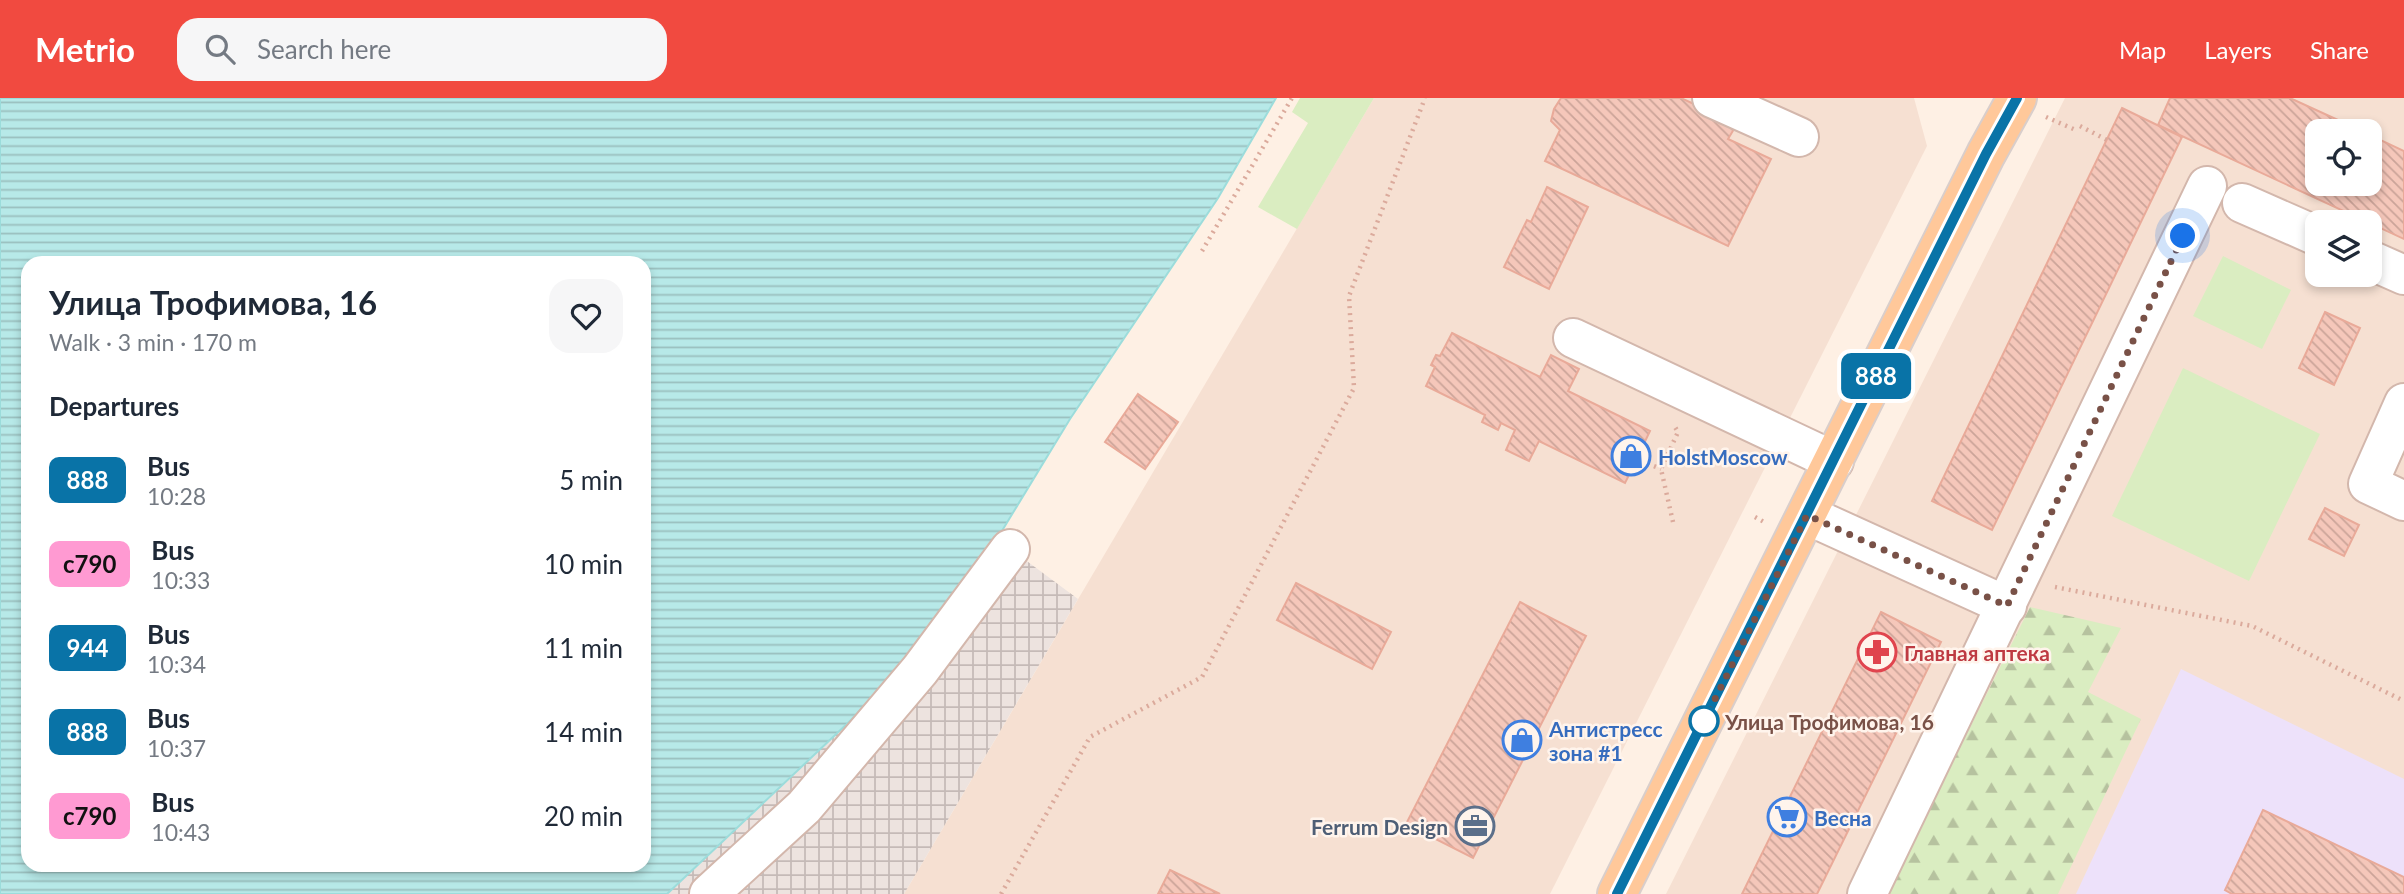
<!DOCTYPE html>
<html lang="en">
<head>
<meta charset="utf-8">
<style>
	body { margin:0; font-family:Lato,sans-serif; background:#f6f6f7; color:#1f2937; height:100vh; display:flex; flex-direction:column; font-size:26px; white-space:nowrap }
	* { box-sizing:border-box; margin:0 }
	p { font-size:23px; color:#747a83 }
	.icon { flex:none; width:38px; height:38px; fill:none; stroke:currentColor; stroke-width:2; stroke-linecap:round; stroke-linejoin:round }
	.map { position:relative; flex:1; overflow:hidden }
	.side { position:absolute; left:21px; top:158px; width:630px; height:616px; display:flex; flex-direction:column; background:#fff; border-radius:21px; box-shadow:0 4px 10px #0003 }
	.side>* { flex:none }
	.badge { padding:0 14px; border-radius:10px; font-size:24px; line-height:46px }
	.buttons { position:absolute; left:2305px; top:21px; display:grid; gap:14px }
	.buttons a { display:grid; place-items:center; width:77px; height:77px; border-radius:14px; background:#fff; box-shadow:0 4px 10px #0003; font-size:35px }
	.you { position:absolute; width:35px; height:35px; margin:-18px; border:5px solid #fff; border-radius:50%; background:#1a73e8; box-shadow:0 0 0 10px #1a73e833 }
	.map>.badge { position:absolute; translate:-50% -50%; box-shadow:0 0 0 4px #fff }
	h2 { padding:0 28px; font-size:26px; line-height:63px }
	.round { display:grid; place-items:center; flex:none; width:74px; height:74px; border-radius:21px; background:#f6f6f7 }
	.head { display:flex; align-items:center; justify-content:space-between; height:119px; padding:0 28px }
	h1 { font-size:33px; font-weight:700; line-height:52px }
	ul { padding:0; list-style:none }
	li { display:flex; align-items:center; gap:21px; height:84px; padding:0 28px }
	li div { flex:1 }
	li b { display:block; font-size:26px }
	li em { font-style:normal }
	li .badge { min-width:77px; font-weight:700; text-align:center }
	header { display:flex; align-items:center; gap:42px; box-sizing:border-box; height:98px; padding:0 35px; background:#f14a40; color:#fff }
	header strong { font-size:33px }
	nav { display:flex; gap:38px; margin-inline-start:auto; font-size:24px }
	.search { width:490px; height:63px; background:#f6f6f7; display:flex; align-items:center; gap:18px; box-sizing:border-box; padding:0 24px; border-radius:21px; color:#747a83; font-size:26px }
	.map>svg:first-child { display:block }
</style>
</head>
<body>
<header>
<strong>Metrio</strong>
<div class="search"><svg class="icon" aria-label="search" viewBox="0 0 24 24"><circle cx="10" cy="10" r="6"/><path d="M15 15l6 6"/></svg>Search here</div>
<nav><a>Map</a><a>Layers</a><a>Share</a></nav>
</header>
<div class="map">
<svg width="2404" height="796" viewBox="0 0 2404 796">
	<defs>
		<pattern id="industrial-grid" width="8" height="8" patternUnits="userSpaceOnUse" patternTransform="scale(1.75)"><rect width="8" height="8" fill="#ede3df"/><path d="M0 4h8M4 0v8" fill="none" stroke="#c5bab7"/></pattern>
		<pattern id="forest-firs" width="22" height="20" patternUnits="userSpaceOnUse" patternTransform="scale(1.75)"><rect width="22" height="20" fill="#daedc1"/><path d="M5 1l3.5 6h-7zM16 11l3.5 6h-7z" fill="#b6c29f"/></pattern>
		<pattern id="water-rules" width="6" height="5" patternUnits="userSpaceOnUse" patternTransform="scale(1.75)"><rect width="6" height="5" fill="#b7e9e8"/><path d="M0 2.5h6" fill="none" stroke="#9abfbe"/></pattern>
		<pattern id="building-back-hatch" width="6" height="6" patternUnits="userSpaceOnUse" patternTransform="scale(1.75)"><rect width="6" height="6" fill="#f5c7ba"/><path d="M-1 5l2 2M0 0l6 6M5-1l2 2" fill="none" stroke="#cba499"/></pattern>
	</defs>
	<rect width="100%" height="100%" fill="#fef0e4"/>
	<!-- residential -->
	<g fill="#f6e0d2" fill-rule="evenodd">
		<path d="M1374,0H1914L1927,48L1550,796H904Z"/>
		<path d="M2065,0H2404V796H1666ZM2317,33H2370V86H2317ZM2317,124H2370V177H2317Z"/>
	</g>
	<!-- industrial -->
	<path fill="url(#industrial-grid)" d="M997,441L1078,501L904,796H667L850,622Z"/>
	<!-- education -->
	<path fill="#ede1fa" d="M2181,571L2404,681V796H2076Z"/>
	<!-- green -->
	<g fill="#daedc1">
		<path d="M1300,0H1374L1297,131L1258,109L1308,25L1292,14Z"/>
		<path d="M2223,158L2291,192L2262,251L2193,218Z"/>
		<path d="M2183,270L2320,336L2249,483L2112,418Z"/>
	</g>
	<!-- forest -->
	<path fill="url(#forest-firs)" d="M2030,509L2121,530L2088,594L2141,621L2058,796H1887Z"/>
	<!-- water -->
	<path fill="url(#water-rules)" stroke="#9cdcdb" stroke-width="2" fill-rule="evenodd" d="M0,0H1276L1218,100L1070,321L997,441L922,546L851,622L667,796H0ZM28,164H644V766H28Z"/>
	<!-- building -->
	<g fill="url(#building-back-hatch)" stroke="#e9aa99" stroke-width="2">
		<path d="M1561,0H1681L1737,26L1728,41L1771,61L1728,148L1545,63L1560,32L1551,23L1554,11Z"/>
		<path d="M2170,0H2290L2362,33H2317V86H2370V37L2404,53V141L2158,27Z"/>
		<path d="M2122,10L2182,39L1992,432L1932,403Z"/>
		<path d="M1547,89L1588,109L1549,191L1504,169L1527,122L1531,124Z"/>
		<path d="M2325,214L2360,230L2334,287L2299,270Z"/>
		<path d="M1452,235L1540,279L1551,257L1579,271L1568,293L1650,333L1639,356L1643,358L1638,368L1634,367L1625,385L1539,343L1529,363L1506,352L1515,332L1501,325L1498,332L1482,324L1485,317L1426,288L1435,269L1431,267L1436,257L1440,258Z"/>
		<path d="M1138,296L1178,324L1145,371L1105,344Z"/>
		<path d="M2325,410L2359,427L2344,458L2309,441Z"/>
		<path d="M1296,485L1391,534L1372,571L1277,522Z"/>
		<path d="M1520,504L1586,538L1473,760L1406,726Z"/>
		<path d="M1881,514L1941,544L1817,796H1742Z"/>
		<path d="M2263,712L2404,779V796H2232L2225,792Z"/>
		<path d="M1170,772L1220,796H1158Z"/>
	</g>
	<g fill="none" stroke-linecap="round" stroke-linejoin="round">
		<defs>
			<g id="minor">
				<path d="M1712,0L1799,39"/>
				<path d="M2242,105L2317,138"/>
				<path d="M2370,162L2404,177"/>
				<path d="M1573,240L1834,363"/>
				<path d="M2404,305L2368,386L2404,403"/>
				<path d="M1807,417L2007,508"/>
				<path d="M709,796L804,709L920,572L1010,451"/>
				<path d="M1867,796L2207,88"/>
			</g>
			<path id="major" d="M1617,796L1986,56L2017,0"/>
		</defs>
		<!-- minor casing -->
		<use href="#minor" stroke="#d3b7ac" stroke-width="42"/>
		<!-- major casing -->
		<use href="#major" stroke="#d9cecb" stroke-width="42"/>
		<!-- path -->
		<g stroke="#dbaa9c" stroke-width="4.5" stroke-dasharray="2 5" stroke-linecap="butt">
			<path d="M2046,19L2078,33"/>
			<path d="M2080,28L2107,42"/>
			<path d="M1202,153L1292,0"/>
			<path d="M1641,363L1661,371"/>
			<path d="M1755,419L1764,424"/>
			<path d="M1673,424L1661,371L1678,334L1675,329"/>
			<path d="M2055,489L2252,528L2404,603"/>
			<path d="M1001,796L1090,639L1202,579L1354,290L1349,198L1425,0"/>
		</g>
		<!-- minor -->
		<use href="#minor" stroke="#fff" stroke-width="38"/>
		<!-- major -->
		<use href="#major" stroke="#ffc89a" stroke-width="38"/>
	</g>
	<g fill="none" stroke-linecap="round" stroke-linejoin="round">
		<defs>
			<path id="line" d="M1617,796L1986,56L2017,0"/>
		</defs>
		<!-- line casing -->
		<use href="#line" stroke="#fff" stroke-width="16"/>
		<!-- line -->
		<use href="#line" stroke="#0973a7" stroke-width="10"/>
		<!-- walk -->
		<path stroke="#795147" stroke-width="7" stroke-dasharray="0 12.6" d="M1704,623L1807,417L2007,508L2183,138"/>
	</g>
	<!-- icons -->
	<defs>
		<symbol id="shop-ring" viewBox="-11 -11 22 22"><circle r="9.5" fill="#fff4ec" stroke="#3f7fe0" stroke-width="1.5"/><path d="M-5-2.5h2.3a2.7 3.5 0 0 1 5.4 0H5L5.5 6h-11ZM-1.5-2.5h3a1.5 2.3 0 0 0-3 0Z" fill="#3f7fe0"/></symbol>
		<symbol id="pharmacy-ring" viewBox="-11 -11 22 22"><circle r="9.5" fill="#fff4ec" stroke="#e0444e" stroke-width="1.5"/><path d="M-2-6h4v4h4v4h-4v4h-4v-4h-4v-4h4Z" fill="#e0444e"/></symbol>
		<symbol id="supermarket-ring" viewBox="-11 -11 22 22"><circle r="9.5" fill="#fff4ec" stroke="#3f7fe0" stroke-width="1.5"/><path d="M-6-5.5h2.5l.6 2H6L4.5 2H-2.5L-4.4-4H-6ZM-1.5 3.2a1.3 1.3 0 1 0 .1 0ZM3 3.2a1.3 1.3 0 1 0 .1 0Z" fill="#3f7fe0"/></symbol>
		<symbol id="office-ring" viewBox="-11 -11 22 22"><circle r="9.5" fill="#fff4ec" stroke="#5c6f8a" stroke-width="1.5"/><path d="M-6-3h4V-5.5h4V-3h4V5H-6ZM-1-4.5V-3h2v-1.5ZM-6 0V1H6V0Z" fill="#5c6f8a"/></symbol>
	</defs>
	<g fill-rule="evenodd">
		<use href="#shop-ring" x="1609" y="336" width="44" height="44"/>
		<use href="#pharmacy-ring" x="1855" y="532" width="44" height="44"/>
		<use href="#shop-ring" x="1500" y="620" width="44" height="44"/>
		<use href="#supermarket-ring" x="1765" y="697" width="44" height="44"/>
		<use href="#office-ring" x="1453" y="706" width="44" height="44"/>
	</g>
	<!-- markers -->
	<circle fill="#fff" stroke="#0973a7" stroke-width="3.5" cx="1704" cy="623" r="14"/>
	<g text-anchor="middle" dominant-baseline="central" stroke-width="5" stroke-linejoin="round" paint-order="stroke">
		<!-- shop labels -->
		<g font-size="21" font-weight="bold" fill="#366cbe" stroke="#fff4ec" text-anchor="start">
			<text x="1658" y="358">HolstMoscow</text>
			<text x="1549" y="630">Антистресс<tspan x="1549" dy="24">зона #1</tspan></text>
			<text x="1814" y="719">Весна</text>
		</g>
		<!-- health labels -->
		<g font-size="21" font-weight="bold" fill="#be3a42" stroke="#fff4ec" text-anchor="start">
			<text x="1904" y="554">Главная аптека</text>
		</g>
		<!-- stop labels -->
		<g font-size="21" font-weight="bold" fill="#795147" stroke="#fff4ec" text-anchor="start">
			<text x="1725" y="623">Улица Трофимова, 16</text>
		</g>
		<!-- service labels -->
		<g font-size="21" font-weight="bold" fill="#4e5e75" stroke="#fff4ec" text-anchor="end">
			<text x="1448" y="728">Ferrum Design</text>
		</g>
	</g>
</svg>
<div class="buttons">
<a><svg class="icon" aria-label="locate" viewBox="0 0 24 24"><circle cx="12" cy="12" r="6"/><path d="M12 2v4M12 18v4M2 12h4M18 12h4"/></svg></a>
<a><svg class="icon" aria-label="layers" viewBox="0 0 24 24"><path d="M12 4l9 5-9 5-9-5zM3 14l9 5 9-5"/></svg></a>
</div>
<div class="you" style="left:2183px;top:138px"></div>
<b class="badge" style="left:1876px;top:278px;background:#0973a7;color:#fff">888</b>
<section class="side">
<div class="head"><div><h1>Улица Трофимова, 16</h1><p>Walk · 3 min · 170 m</p></div><a class="round"><svg class="icon" aria-label="heart" viewBox="0 0 24 24"><path d="M12 20l-8-8c-3-5 5-10 8-4 3-6 11-1 8 4z"/></svg></a></div>
<h2>Departures</h2>
<ul>
<li><span class="badge" style="background:#0973a7;color:#fff">888</span><div><b>Bus</b><p>10:28</p></div><em>5 min</em></li>
<li><span class="badge" style="background:#ff9ad2;color:#111">с790</span><div><b>Bus</b><p>10:33</p></div><em>10 min</em></li>
<li><span class="badge" style="background:#0973a7;color:#fff">944</span><div><b>Bus</b><p>10:34</p></div><em>11 min</em></li>
<li><span class="badge" style="background:#0973a7;color:#fff">888</span><div><b>Bus</b><p>10:37</p></div><em>14 min</em></li>
<li><span class="badge" style="background:#ff9ad2;color:#111">с790</span><div><b>Bus</b><p>10:43</p></div><em>20 min</em></li>
</ul>
</section>
</div>
</body>
</html>
